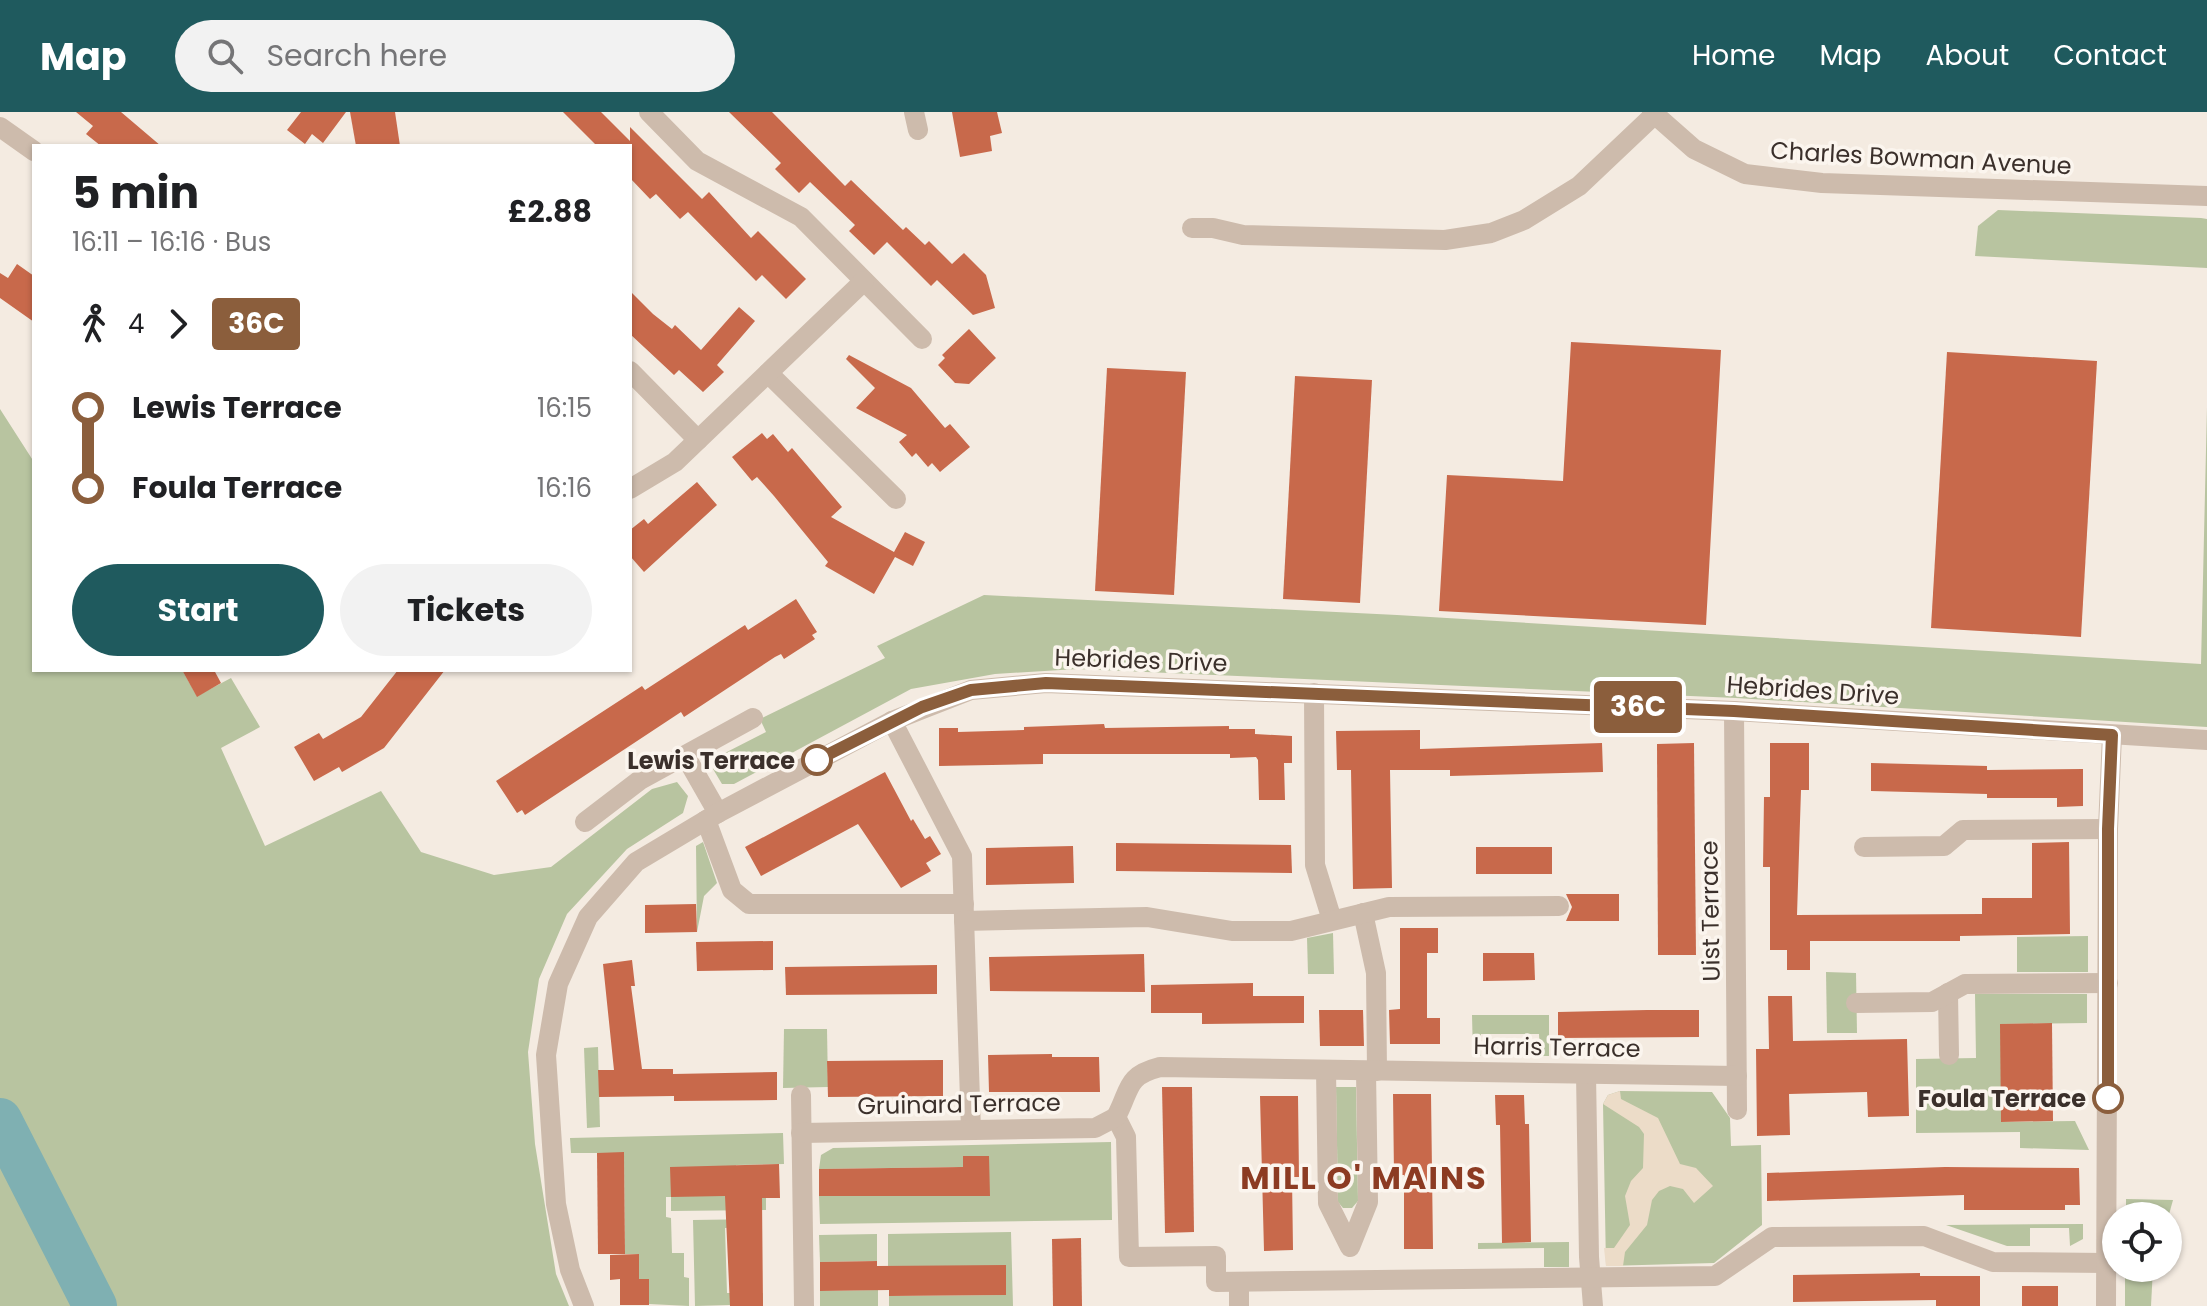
<!DOCTYPE html>
<html lang="en">
<head>
<meta charset="utf-8">
<style>
	body { margin:0; font-family:Poppins,sans-serif; background:#f2f2f2; color:#202124; height:100vh; display:flex; flex-direction:column; font-size:30px; white-space:nowrap }
	* { box-sizing:border-box; margin:0 }
	p { font-size:26px; color:#757577 }
	.icon { flex:none; width:44px; height:44px; fill:none; stroke:currentColor; stroke-width:2; stroke-linecap:round; stroke-linejoin:round }
	.map { position:relative; flex:1; overflow:hidden }
	.details { position:absolute; left:32px; top:32px; width:600px; height:528px; display:flex; flex-direction:column; background:#fff; border-radius:0px; box-shadow:0 2px 6px #0004 }
	.details>* { flex:none }
	.badge { padding:0 16px; border-radius:6px; font-size:28px; line-height:52px }
	.controls { position:absolute; left:2102px; top:1090px; display:grid; gap:16px }
	.controls a { display:grid; place-items:center; width:80px; height:80px; border-radius:50%; background:#fff; box-shadow:0 2px 6px #0004; font-size:40px }
	.map>.badge { position:absolute; translate:-50% -50%; box-shadow:0 0 0 4px #fff }
	.legs { display:flex; align-items:center; gap:12px; height:88px; padding:0 40px; font-size:26px }
	.legs p { margin-inline-start:auto }
	.headline { display:flex; align-items:center; justify-content:space-between; height:136px; padding:0 40px }
	h1 { font-size:44px; font-weight:700; line-height:60px }
	.cta { display:flex; gap:16px; margin-top:auto; padding:16px 40px }
	.cta a { flex:1; height:92px; border-radius:48px; background:#1f5a5e; color:#fff; font-size:32px; font-weight:700; line-height:92px; text-align:center }
	.cta a+a { background:#f2f2f2; color:#202124 }
	ul { padding:0 40px; list-style:none }
	li { display:flex; align-items:center; gap:28px; height:80px; font-size:30px }
	li i { display:grid; place-items:center; width:12px; height:100%; margin:0 10px; background:currentColor }
	li i::after { content:''; width:20px; height:20px; margin:-10px; border:6px solid; border-radius:50%; background:#fff }
	li p { margin-inline-start:auto }
	li:first-child i { background:linear-gradient(#0000 50%,currentColor 0) }
	li:last-child i { background:linear-gradient(currentColor 50%,#0000 0) }
	header { display:flex; align-items:center; gap:48px; box-sizing:border-box; height:112px; padding:0 40px; background:#1f5a5e; color:#fff }
	header strong { font-size:38px }
	nav { display:flex; gap:44px; margin-inline-start:auto; font-size:28px }
	.search { width:560px; height:72px; background:#f2f2f2; display:flex; align-items:center; gap:20px; box-sizing:border-box; padding:0 28px; border-radius:44px; color:#757577; font-size:30px }
	.map>svg:first-child { display:block }
</style>
</head>
<body>
<header>
<strong>Map</strong>
<div class="search"><svg class="icon" aria-label="search" viewBox="0 0 24 24"><circle cx="10" cy="10" r="6"/><path d="M15 15l6 6"/></svg>Search here</div>
<nav><a>Home</a><a>Map</a><a>About</a><a>Contact</a></nav>
</header>
<div class="map">
<svg width="2207" height="1194" viewBox="0 0 2207 1194">
	<rect width="100%" height="100%" fill="#f4ebe1"/>
	<!-- green -->
	<g fill="#b8c4a0">
		<path d="M1998,98L2201,106L2207,107V156L1975,144L1978,114Z"/>
		<path d="M2207,295V615L1736,586L1077,557L995,562L911,577L734,672H722L713,657L717,645L766,620L760,607L885,546L877,534L984,483L1397,503L2201,552Z"/>
		<path d="M0,297L34,350V558H182L197,584L231,566L260,615L221,636L265,734L381,679L421,740L494,763L551,755L652,677L677,670L688,684L683,701L627,737L567,802L539,867L528,940L535,1032L556,1162L569,1194H0Z"/>
		<path d="M703,730L717,771L704,784L697,820L696,734Z"/>
		<path d="M1333,821L1334,862H1308L1307,826Z"/>
		<path d="M2088,824V860H2017V825Z"/>
		<path d="M1826,860L1856,861L1857,921H1827Z"/>
		<path d="M1975,882H2087V911L2001,912L2002,1010L2075,1009L2089,1038L2020,1036V1020L1916,1021V947L1976,946Z"/>
		<path d="M1472,903H1549V944H1540L1539,922H1481V944L1473,943Z"/>
		<path d="M784,917H827L828,975L783,976Z"/>
		<path d="M598,935L600,1015L587,1016L584,936Z"/>
		<path d="M1336,975H1356L1358,1089L1352,1096H1343L1338,1090Z"/>
		<path d="M1620,979L1712,980L1730,1006L1731,1034L1761,1033L1762,1113L1714,1151L1606,1154L1603,992L1608,983Z"/>
		<path d="M783,1021L784,1052L736,1053V1086H766V1098L671,1099V1085H666V1105L671,1106L672,1141H684V1165L689,1166V1194L649,1192V1168L639,1167V1142H625L624,1041H571L570,1026Z"/>
		<path d="M1111,1030L1112,1108L820,1112L819,1084L959,1055L819,1057L821,1043L833,1036Z"/>
		<path d="M2126,1087L2173,1088L2168,1106L2126,1104Z"/>
		<path d="M762,1107V1114L725,1116L727,1181H763V1192L695,1194L693,1108Z"/>
		<path d="M2083,1112V1127L2070,1134L2069,1116H2030V1134H2007L1946,1113Z"/>
		<path d="M1011,1120L1013,1194H889V1184L1005,1183L888,1154V1122Z"/>
		<path d="M877,1122V1149L820,1150L819,1123Z"/>
		<path d="M1569,1130V1155H1544V1136L1478,1137V1131Z"/>
		<path d="M2125,1156H2153L2151,1194H2125Z"/>
		<path d="M878,1178V1194H820V1179Z"/>
	</g>
	<!-- plaza -->
	<path fill="#ecdcc8" d="M1620,979L1621,987L1658,1006L1680,1052L1696,1056L1713,1074L1694,1091L1683,1077L1670,1074L1659,1079L1652,1088L1647,1113L1625,1140L1623,1154H1606L1604,1136H1614L1630,1113L1625,1084L1631,1069L1643,1056L1644,1022L1639,1015L1603,992L1608,983Z"/>
	<g fill="none" stroke-linecap="round" stroke-linejoin="round">
		<!-- river -->
		<path stroke="#7fb0b2" stroke-width="44" d="M0,1008L95,1194"/>
	</g>
	<!-- building -->
	<g fill="#c8694b">
		<path d="M76,0H121L161,34H101L86,22L93,14Z"/>
		<path d="M301,0H346L323,31L312,22L305,32L287,18Z"/>
		<path d="M350,0H395L400,34H356Z"/>
		<path d="M563,0H601L630,29V15L702,87L709,80L751,126L758,119L806,167L786,187L762,163L756,169L688,100L680,107L656,82L650,87L630,66V34H597Z"/>
		<path d="M729,0H772L845,74L851,68L903,118L906,115L925,133L929,129L952,152L964,141L986,163L995,196L973,203L937,168L931,174L887,130L874,143L849,119L855,113L810,70L799,81L775,57L781,51Z"/>
		<path d="M952,0H997L1002,21L990,24L992,39L960,45Z"/>
		<path d="M17,152L34,164V210L0,186V161L8,166Z"/>
		<path d="M630,179L653,202L672,217L675,213L701,238L739,195L755,209L717,253L724,260L703,280L679,258L674,263L630,222Z"/>
		<path d="M969,217L996,246L969,272L955,271L938,253L945,246L942,243Z"/>
		<path d="M1571,230L1721,238L1706,513L1439,499L1447,363L1563,369Z"/>
		<path d="M1947,240L2097,249L2081,525L1931,516Z"/>
		<path d="M849,243L911,276L945,316L950,312L970,335L940,360L932,351L928,355L916,341L912,345L899,330L907,323L856,296L875,276L846,247Z"/>
		<path d="M1107,256L1186,260L1174,483L1095,479Z"/>
		<path d="M1295,264L1372,268L1360,491L1283,487Z"/>
		<path d="M762,321L767,327L773,322L788,340L792,336L842,395L831,405L894,440L905,420L925,430L913,454L895,445L874,482L825,454L828,450L774,384L757,365L752,369L732,345Z"/>
		<path d="M697,370L717,393L644,460L630,444V418L644,407L648,412Z"/>
		<path d="M796,487L817,520L812,523L815,527L784,547L781,542L775,545L684,605L681,600L525,703L522,698L517,701L496,669L642,574L645,578L745,513L748,518Z"/>
		<path d="M182,558H214L221,571L197,585Z"/>
		<path d="M398,558H445L384,636L342,660L339,655L314,669L294,635L319,621L323,627L361,605Z"/>
		<path d="M1104,612L1105,616L1229,614V617H1255V622L1292,624V651H1284L1285,688H1259L1258,648L1256,645L1230,646V642H1043V652L939,654V616H958V620L1024,618V615Z"/>
		<path d="M1420,618V637L1602,631L1603,660L1450,664V658H1390L1392,776L1353,777L1351,658H1337L1336,619Z"/>
		<path d="M1694,631L1696,843H1658L1657,632Z"/>
		<path d="M1770,631H1809V678H1801L1797,803L1982,802V786H2032V731L2069,730L2070,822L1960,824V829H1810V858H1787V838H1770V755H1763L1764,685H1770Z"/>
		<path d="M1871,651L1987,654V658L2083,657V694L2057,695V686H1987V682L1871,679Z"/>
		<path d="M885,660L911,709L913,707L925,727L930,724L941,742L926,751L931,759L901,776L858,712L761,764L745,735Z"/>
		<path d="M1116,731L1291,733L1292,761L1116,759Z"/>
		<path d="M1073,734L1074,771L986,773V736Z"/>
		<rect x="1476" y="735" width="76" height="27"/>
		<path d="M1566,782H1619V809H1566L1572,795Z"/>
		<path d="M696,792L697,820L645,821V793Z"/>
		<path d="M1400,816H1438V841H1427V906H1440V932H1390L1389,898L1400,897Z"/>
		<path d="M773,829V858L697,859L696,830Z"/>
		<path d="M1483,841H1534L1535,868L1483,869Z"/>
		<path d="M1144,842L1145,880L990,879L989,845Z"/>
		<path d="M632,848L635,874H631L642,957H673V962L777,960V988L674,989V984L599,985L598,958H614L603,852Z"/>
		<path d="M937,853V882L786,883L785,855Z"/>
		<path d="M1253,871V884H1304V911L1202,912V901H1151V873Z"/>
		<path d="M1768,884H1792L1793,929L1907,927L1909,1004L1868,1005L1867,980L1789,982L1790,1023L1757,1024L1756,937H1769Z"/>
		<path d="M1319,898H1363L1364,934H1320Z"/>
		<path d="M1647,898H1699V925L1558,926V900Z"/>
		<path d="M2052,911L2053,1009L2001,1010L2000,912Z"/>
		<path d="M1052,942V945H1099L1100,980H989L988,943Z"/>
		<path d="M943,948V984L828,985L827,949Z"/>
		<path d="M1162,975H1192L1194,1120L1165,1121Z"/>
		<path d="M1393,982H1431L1433,1137H1404V1063H1394Z"/>
		<path d="M1495,983H1524L1525,1012H1529L1531,1130L1502,1131L1500,1013H1496Z"/>
		<path d="M1260,984H1298L1299,1065H1292L1293,1138L1264,1139Z"/>
		<path d="M624,1040L625,1142H598L597,1041Z"/>
		<path d="M963,1044H989L990,1084H819V1057L963,1055Z"/>
		<path d="M779,1052L780,1086H762L763,1194H730L725,1084L671,1085L670,1055Z"/>
		<path d="M1945,1055L2079,1056L2080,1093H2065V1098H1964V1083L1767,1089V1061Z"/>
		<path d="M1081,1126L1082,1194H1053L1052,1127Z"/>
		<path d="M639,1142V1167H649V1193H620V1167L610,1168V1143Z"/>
		<path d="M877,1149V1154L1006,1153V1183L889,1184V1178L820,1179V1150Z"/>
		<path d="M1920,1161V1164H1980V1194H1936V1188L1793,1190V1163Z"/>
		<rect x="2022" y="1174" width="36" height="20"/>
	</g>
	<g fill="none" stroke-linecap="round" stroke-linejoin="round">
		<!-- minor -->
		<g stroke="#cdbbac" stroke-width="20">
			<path d="M649,0L697,49L801,105L922,227"/>
			<path d="M914,0L918,18"/>
			<path d="M1652,0L1694,37L1745,62L1822,71L2207,84"/>
			<path d="M0,15L34,39"/>
			<path d="M1192,116H1213L1243,123L1445,128L1491,121L1524,108L1579,74L1654,3"/>
			<path d="M630,259L698,328"/>
			<path d="M768,261L896,387"/>
			<path d="M630,377L675,350L864,169"/>
			<path d="M1314,581L1315,753L1332,808"/>
			<path d="M1734,599L1737,998"/>
			<path d="M892,609L962,744L971,1018"/>
			<path d="M686,645L718,701"/>
			<path d="M706,708L732,778L749,792H964"/>
			<path d="M585,710L640,668L753,606"/>
			<path d="M1864,735L1944,734L1963,718L2108,717"/>
			<path d="M1363,801L1376,861L1377,959"/>
			<path d="M964,809L1147,805L1232,819H1291L1389,795L1559,794"/>
			<path d="M1948,881L1949,943"/>
			<path d="M1856,891L1932,890L1965,872L2108,871"/>
			<path d="M1326,958L1328,1091L1350,1135L1368,1090L1366,959"/>
			<path d="M1586,962L1589,1145L1593,1194"/>
			<path d="M801,983L804,1194"/>
			<path d="M1116,1005L1126,1025L1129,1145L1216,1144V1170L1715,1164L1772,1125L1924,1124L1993,1150L2106,1151"/>
			<path d="M1116,1005C1131,977 1125,964 1160,955L1737,964"/>
			<path d="M801,1021L1095,1016L1116,1005"/>
			<path d="M1239,1170V1194"/>
			<path d="M584,1194L570,1158L556,1092L546,943L558,872L588,805L636,750L718,701L892,609L971,578L1046,571L1734,599L2207,628"/>
			<path d="M2106,1194L2108,717L2112,623"/>
		</g>
	</g>
	<g fill="none" stroke-linecap="round" stroke-linejoin="round">
		<defs>
			<path id="line-1" d="M817,648L922,595L971,578L1046,571L1734,599L2112,623L2108,717V986"/>
		</defs>
		<!-- line-1 casing -->
		<use href="#line-1" stroke="#fff" stroke-width="18"/>
		<!-- line-1 -->
		<use href="#line-1" stroke="#8b5e3c" stroke-width="12"/>
	</g>
	<!-- markers -->
	<g fill="#fff" stroke="#8b5e3c" stroke-width="4">
		<circle cx="817" cy="648" r="14"/>
		<circle cx="2108" cy="986" r="14"/>
	</g>
	<g text-anchor="middle" dominant-baseline="central" stroke-width="7" stroke-linejoin="round" paint-order="stroke">
		<!-- street labels -->
		<g font-size="24" fill="#3b302b" stroke="#fbf5ee">
			<text transform="translate(1921 46) rotate(3)">Charles Bowman Avenue</text>
			<text transform="translate(1141 548) rotate(2)">Hebrides Drive</text>
			<text transform="translate(1813 578) rotate(4)">Hebrides Drive</text>
			<text transform="translate(1710 799) rotate(-91)">Uist Terrace</text>
			<text transform="translate(1557 935) rotate(1)">Harris Terrace</text>
			<text transform="translate(959 992) rotate(-1)">Gruinard Terrace</text>
		</g>
		<!-- stop labels -->
		<g font-size="24" font-weight="bold" fill="#3b302b" stroke="#fbf5ee" text-anchor="end">
			<text x="795" y="648">Lewis Terrace</text>
			<text x="2086" y="986">Foula Terrace</text>
		</g>
		<!-- district labels -->
		<g font-size="32" font-weight="bold" letter-spacing="2" fill="#8c3b22" stroke="#fbf5ee">
			<text x="1364" y="1065">MILL O' MAINS</text>
		</g>
	</g>
</svg>
<div class="controls">
<a><svg class="icon" aria-label="locate" viewBox="0 0 24 24"><circle cx="12" cy="12" r="6"/><path d="M12 2v4M12 18v4M2 12h4M18 12h4"/></svg></a>
</div>
<b class="badge" style="left:1638px;top:595px;background:#8b5e3c;color:#fff">36C</b>
<section class="details">
<div class="headline"><div><h1>5 min</h1><p>16:11 – 16:16 · Bus</p></div><b>£2.88</b></div>
<div class="legs"><svg class="icon" aria-label="walk" viewBox="0 0 24 24"><circle cx="13" cy="4" r="2"/><path d="M13 8l-2 6 4 7M11 14l-3 7M7 12l3-4h3l4 4"/></svg>4<svg class="icon" aria-label="forward" viewBox="0 0 24 24"><path d="M9 5l7 7-7 7"/></svg><b class="badge" style="background:#8b5e3c;color:#fff">36C</b></div>
<ul>
<li><i style="color:#8b5e3c"></i><b>Lewis Terrace</b><p>16:15</p></li>
<li><i style="color:#8b5e3c"></i><b>Foula Terrace</b><p>16:16</p></li>
</ul>
<div class="cta"><a>Start</a><a>Tickets</a></div>
</section>
</div>
</body>
</html>
